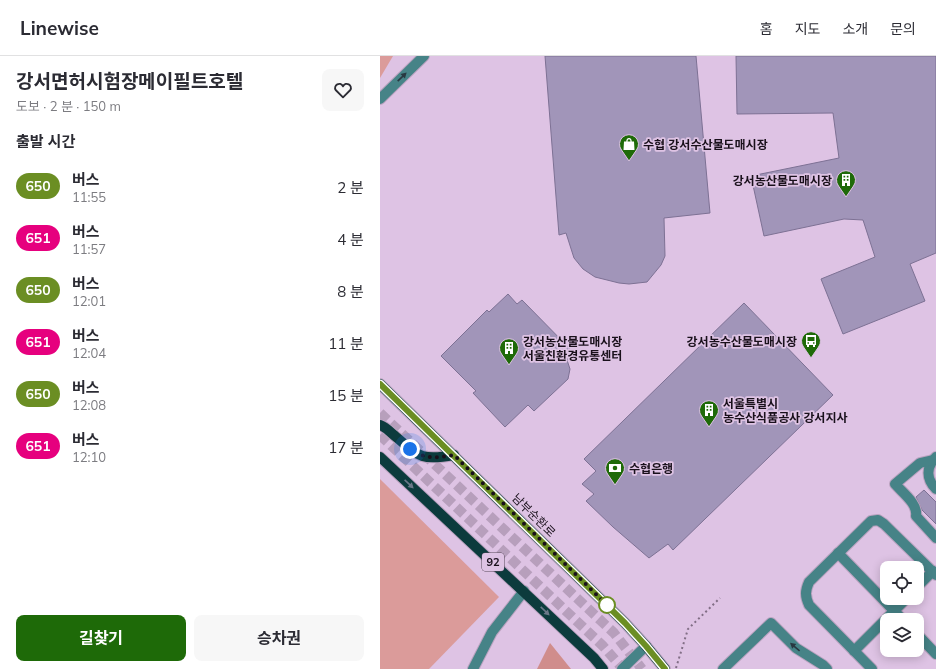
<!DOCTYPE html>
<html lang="ko">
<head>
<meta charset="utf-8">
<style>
	body { margin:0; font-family:Mulish,"Noto Sans KR",sans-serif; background:#f7f7f7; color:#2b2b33; height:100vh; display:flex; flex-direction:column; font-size:15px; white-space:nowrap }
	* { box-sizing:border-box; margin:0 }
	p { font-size:13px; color:#7c7c81 }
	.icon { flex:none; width:22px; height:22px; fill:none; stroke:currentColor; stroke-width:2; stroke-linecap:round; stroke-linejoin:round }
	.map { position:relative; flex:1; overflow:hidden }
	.sheet { display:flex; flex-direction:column; background:#fff; width:380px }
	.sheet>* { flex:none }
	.badge { padding:0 8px; border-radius:13px; font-size:14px; line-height:26px }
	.tools { position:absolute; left:500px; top:505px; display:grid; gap:8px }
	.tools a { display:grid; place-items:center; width:44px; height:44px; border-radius:8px; background:#fff; box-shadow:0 2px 10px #0003; font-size:20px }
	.you { position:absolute; width:20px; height:20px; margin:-10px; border:3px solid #fff; border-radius:50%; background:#1a73e8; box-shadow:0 0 0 6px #1a73e833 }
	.map>.badge { position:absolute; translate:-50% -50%; box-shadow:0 0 0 2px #fff }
	h2 { padding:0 16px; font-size:15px; line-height:36px }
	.round { display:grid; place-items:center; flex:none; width:42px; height:42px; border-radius:8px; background:#f7f7f7 }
	.summary { display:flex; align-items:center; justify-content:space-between; height:68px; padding:0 16px }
	h1 { font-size:19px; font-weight:700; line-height:30px }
	.button { display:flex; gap:8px; margin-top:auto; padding:8px 16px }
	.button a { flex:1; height:46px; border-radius:8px; background:#1e6a08; color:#fff; font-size:16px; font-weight:700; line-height:46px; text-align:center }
	.button a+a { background:#f7f7f7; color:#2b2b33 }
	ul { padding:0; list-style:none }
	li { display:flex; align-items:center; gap:12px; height:52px; padding:0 16px }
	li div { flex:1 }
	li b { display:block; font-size:15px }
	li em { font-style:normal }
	li .badge { min-width:44px; font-weight:700; text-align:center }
	header { display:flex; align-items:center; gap:24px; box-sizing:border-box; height:56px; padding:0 20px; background:#fff; border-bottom:1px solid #e1e1e2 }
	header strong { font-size:19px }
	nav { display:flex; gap:22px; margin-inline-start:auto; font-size:14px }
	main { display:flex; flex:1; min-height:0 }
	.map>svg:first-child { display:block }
</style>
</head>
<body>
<header>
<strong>Linewise</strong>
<nav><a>홈</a><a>지도</a><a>소개</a><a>문의</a></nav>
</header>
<main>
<section class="sheet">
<div class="summary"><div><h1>강서면허시험장메이필트호텔</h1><p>도보 · 2 분 · 150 m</p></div><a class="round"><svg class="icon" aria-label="heart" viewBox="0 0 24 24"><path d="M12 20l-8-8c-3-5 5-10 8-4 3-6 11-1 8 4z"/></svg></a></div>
<h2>출발 시간</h2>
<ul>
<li><span class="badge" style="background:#6b8e23;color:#fff">650</span><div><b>버스</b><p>11:55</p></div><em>2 분</em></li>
<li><span class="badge" style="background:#e6007e;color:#fff">651</span><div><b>버스</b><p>11:57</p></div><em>4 분</em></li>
<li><span class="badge" style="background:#6b8e23;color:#fff">650</span><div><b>버스</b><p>12:01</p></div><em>8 분</em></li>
<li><span class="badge" style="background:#e6007e;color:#fff">651</span><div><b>버스</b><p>12:04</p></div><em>11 분</em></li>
<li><span class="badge" style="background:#6b8e23;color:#fff">650</span><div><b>버스</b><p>12:08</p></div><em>15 분</em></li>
<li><span class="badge" style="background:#e6007e;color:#fff">651</span><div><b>버스</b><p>12:10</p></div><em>17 분</em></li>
</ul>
<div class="button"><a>길찾기</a><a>승차권</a></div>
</section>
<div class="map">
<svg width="556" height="613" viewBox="0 0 556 613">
	<rect width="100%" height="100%" fill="#dec3e4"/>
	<!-- green -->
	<g fill="#db9b9a">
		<path d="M0,0H13L0,22Z"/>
		<path d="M0,423L119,541L49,613H0Z"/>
	</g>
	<!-- forest -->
	<path fill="#d08d8c" d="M170,587L191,613H157Z"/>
	<!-- building -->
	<g fill="#a195b9" stroke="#7d7194">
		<path d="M165,0H316L330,157L284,162L285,200L281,209L267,226L249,228L239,227L215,221L203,213L194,202L186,177L179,179Z"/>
		<path d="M356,0H556V197L530,208L545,245L463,278L441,223L495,201L483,164L464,163L384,180L371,120L459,102L453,57L357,58Z"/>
		<path d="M128,238L137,248L142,244L194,297L187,304L190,313L188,323L154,355L148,349L125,371L93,337L96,335L61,300L107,254L109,256Z"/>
		<path d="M364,247L453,339L293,494L288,488L269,502L233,471L206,445L214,438L202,428L216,415L204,403Z"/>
		<path d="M544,434L556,446V468L542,454L536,441Z"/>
	</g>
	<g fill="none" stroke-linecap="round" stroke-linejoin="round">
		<!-- major-tunnel -->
		<g stroke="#b79fbc" stroke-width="10" stroke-dasharray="10 5" stroke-linecap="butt">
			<path d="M0,357L234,577L262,613"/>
			<path d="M0,379L223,590L243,613"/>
		</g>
		<defs>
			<g id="minor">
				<path d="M0,43L44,0"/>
				<path d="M556,401C546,411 546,423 556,433"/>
				<path d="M553,404L540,407L515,428C523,437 538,448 536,460L556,482"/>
				<path d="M458,497L523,564"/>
				<path d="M537,531L553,515"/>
				<path d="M537,578L556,598"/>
				<path d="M474,595L527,542"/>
				<path d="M93,613L112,576L144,535"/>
				<path d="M242,613L266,590"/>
				<path d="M343,613L391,567L416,592L443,609L447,613"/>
				<path d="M492,613L429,549C425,540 425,535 429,526L491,465L498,464L504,468L556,519"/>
			</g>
			<g id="major">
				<path d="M0,328L245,567L266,590L285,613"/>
				<path d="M0,369C6,371 10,376 15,380C39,401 42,405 74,399"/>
				<path d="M0,401L214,602L223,613"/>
			</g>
		</defs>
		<!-- minor casing -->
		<use href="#minor" stroke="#bba3c0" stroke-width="12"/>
		<!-- major casing -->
		<use href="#major" stroke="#bba3c0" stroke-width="12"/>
		<!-- path -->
		<path stroke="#816e85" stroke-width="2" stroke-dasharray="2 3" stroke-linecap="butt" d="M296,612L308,573L340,542"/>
		<!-- minor -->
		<use href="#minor" stroke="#468387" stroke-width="10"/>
		<!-- major -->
		<use href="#major" stroke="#0c3b3d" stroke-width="10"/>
	</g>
	<!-- one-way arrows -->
	<defs><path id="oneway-solid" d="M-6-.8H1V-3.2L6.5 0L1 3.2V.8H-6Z"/></defs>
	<g fill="#293841">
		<use href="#oneway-solid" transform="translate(22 21) rotate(-44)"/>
		<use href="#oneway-solid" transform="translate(415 591) rotate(-140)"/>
	</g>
	<g fill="#6a7888">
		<use href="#oneway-solid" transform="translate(29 428) rotate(43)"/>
		<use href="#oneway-solid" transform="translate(165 555) rotate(44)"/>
	</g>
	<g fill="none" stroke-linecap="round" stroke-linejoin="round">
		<defs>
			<path id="line" d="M0,328L245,567L266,590L285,613"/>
		</defs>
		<!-- line casing -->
		<use href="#line" stroke="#fff" stroke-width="9"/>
		<!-- line -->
		<use href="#line" stroke="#6b8e23" stroke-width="6"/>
		<!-- walk -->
		<path stroke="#19101b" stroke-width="4" stroke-dasharray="0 7.2" d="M30,393C46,404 56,402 74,399L227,549"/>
	</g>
	<!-- icons -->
	<defs>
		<symbol id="shop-pin" viewBox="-11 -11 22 30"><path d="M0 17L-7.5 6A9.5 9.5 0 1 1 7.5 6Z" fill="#1e6a08" stroke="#dec3e4"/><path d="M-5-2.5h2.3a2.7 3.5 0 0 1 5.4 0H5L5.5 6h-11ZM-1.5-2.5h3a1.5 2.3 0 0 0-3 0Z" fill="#fff"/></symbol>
		<symbol id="building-pin" viewBox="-11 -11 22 30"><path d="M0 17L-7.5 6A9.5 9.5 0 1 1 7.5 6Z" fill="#1e6a08" stroke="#dec3e4"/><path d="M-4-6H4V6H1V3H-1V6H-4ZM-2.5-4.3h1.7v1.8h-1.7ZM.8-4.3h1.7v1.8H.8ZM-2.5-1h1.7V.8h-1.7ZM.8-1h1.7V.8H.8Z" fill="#fff"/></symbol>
		<symbol id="bus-pin" viewBox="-11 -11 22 30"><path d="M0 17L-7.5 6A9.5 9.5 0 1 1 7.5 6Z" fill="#1e6a08" stroke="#dec3e4"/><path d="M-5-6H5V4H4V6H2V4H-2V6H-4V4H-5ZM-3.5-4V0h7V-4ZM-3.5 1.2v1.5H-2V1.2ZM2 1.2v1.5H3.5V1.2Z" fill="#fff"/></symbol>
		<symbol id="bank-pin" viewBox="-11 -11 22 30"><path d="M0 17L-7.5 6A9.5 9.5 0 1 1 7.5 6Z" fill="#1e6a08" stroke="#dec3e4"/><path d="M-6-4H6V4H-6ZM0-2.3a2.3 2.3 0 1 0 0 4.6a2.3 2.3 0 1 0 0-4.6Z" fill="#fff"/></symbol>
	</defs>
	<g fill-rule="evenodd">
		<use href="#shop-pin" x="238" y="77" width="22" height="30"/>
		<use href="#building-pin" x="455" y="113" width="22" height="30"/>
		<use href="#bus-pin" x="420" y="274" width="22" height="30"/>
		<use href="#building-pin" x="118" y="281" width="22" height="30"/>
		<use href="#building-pin" x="318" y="343" width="22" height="30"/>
		<use href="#bank-pin" x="224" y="401" width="22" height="30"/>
	</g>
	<!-- markers -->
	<circle fill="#fff" stroke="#6b8e23" stroke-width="2" cx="227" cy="549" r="8"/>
	<g text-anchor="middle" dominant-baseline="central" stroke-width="3.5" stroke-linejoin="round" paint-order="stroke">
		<!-- shield labels -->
		<rect fill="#dec3e4" stroke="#544657" stroke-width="1" x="102" y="497" width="22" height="18" rx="3"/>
		<g font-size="11" font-weight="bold" fill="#19101b">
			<text x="113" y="506">92</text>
		</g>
		<!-- poi labels -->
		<g font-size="12" font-weight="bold" fill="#19101b" stroke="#dec3e4" text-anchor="start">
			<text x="263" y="88">수협 강서수산물도매시장</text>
			<text x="452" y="124" text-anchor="end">강서농산물도매시장</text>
			<text x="143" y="285">강서농산물도매시장<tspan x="143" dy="14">서울친환경유통센터</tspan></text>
			<text x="417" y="285" text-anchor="end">강서농수산물도매시장</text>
			<text x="343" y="347">서울특별시<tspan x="343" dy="14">농수산식품공사 강서지사</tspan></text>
			<text x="249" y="412">수협은행</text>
		</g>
		<!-- street labels -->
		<g font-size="12" fill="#19101b" stroke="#dec3e4">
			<text transform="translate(154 459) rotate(45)">남부순환로</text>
		</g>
	</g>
</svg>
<div class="tools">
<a><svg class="icon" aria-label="locate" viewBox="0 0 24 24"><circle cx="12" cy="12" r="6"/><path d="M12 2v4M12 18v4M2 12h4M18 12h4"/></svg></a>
<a><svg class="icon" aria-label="layers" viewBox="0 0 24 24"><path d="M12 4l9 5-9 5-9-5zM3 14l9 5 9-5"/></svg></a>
</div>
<div class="you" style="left:30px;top:393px"></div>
</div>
</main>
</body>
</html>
